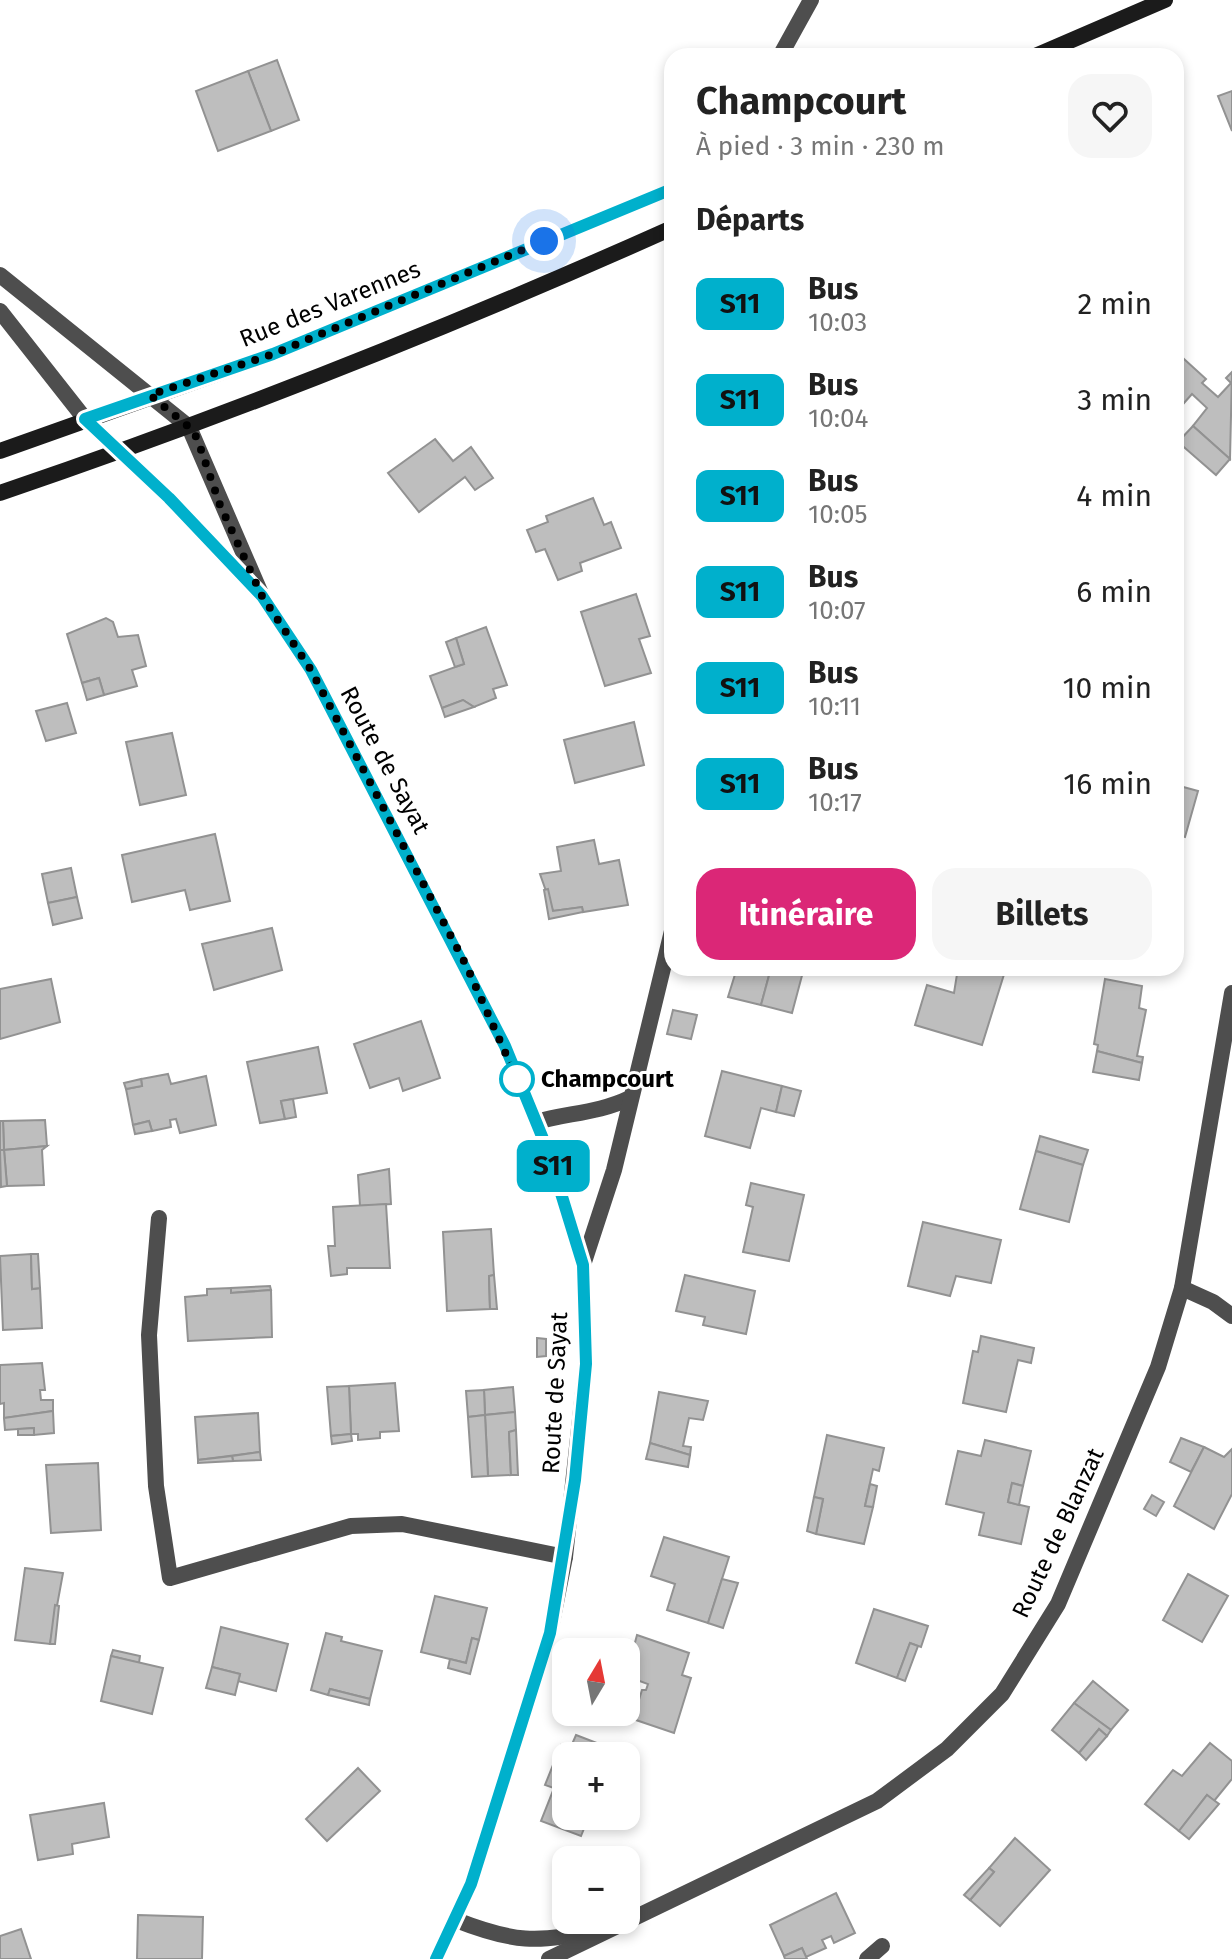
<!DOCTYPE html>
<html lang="fr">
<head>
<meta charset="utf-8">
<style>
	body { margin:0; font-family:"Fira Sans",sans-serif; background:#f6f6f6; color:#222; height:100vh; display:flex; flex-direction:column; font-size:30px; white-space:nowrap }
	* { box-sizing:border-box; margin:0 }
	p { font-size:26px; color:#767676 }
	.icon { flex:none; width:44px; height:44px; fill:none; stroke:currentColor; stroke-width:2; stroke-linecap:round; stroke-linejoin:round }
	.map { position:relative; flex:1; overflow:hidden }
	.drawer { position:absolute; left:664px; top:48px; width:520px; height:928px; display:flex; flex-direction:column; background:#fff; border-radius:24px; box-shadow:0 4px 12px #0003 }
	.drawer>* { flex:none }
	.badge { padding:0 16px; border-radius:12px; font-size:28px; line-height:52px }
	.needle { width:52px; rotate:10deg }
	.buttons { position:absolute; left:552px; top:1638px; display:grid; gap:16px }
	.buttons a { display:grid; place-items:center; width:88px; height:88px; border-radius:16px; background:#fff; box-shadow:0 4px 12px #0003; font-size:40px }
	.you { position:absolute; width:40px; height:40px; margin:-20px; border:6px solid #fff; border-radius:50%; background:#1a73e8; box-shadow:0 0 0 12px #1a73e833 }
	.map>.badge { position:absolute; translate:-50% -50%; box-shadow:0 0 0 4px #fff }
	h2 { padding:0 32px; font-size:30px; line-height:72px }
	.round { display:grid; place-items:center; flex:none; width:84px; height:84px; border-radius:24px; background:#f6f6f6 }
	.summary { display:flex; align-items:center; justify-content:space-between; height:136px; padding:0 32px }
	h1 { font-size:38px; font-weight:700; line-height:60px }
	.cta { display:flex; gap:16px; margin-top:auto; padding:16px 32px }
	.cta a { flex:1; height:92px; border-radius:24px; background:#db2777; color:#fff; font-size:32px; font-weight:700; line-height:92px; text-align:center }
	.cta a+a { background:#f6f6f6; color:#222 }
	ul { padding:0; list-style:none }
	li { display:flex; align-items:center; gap:24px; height:96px; padding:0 32px }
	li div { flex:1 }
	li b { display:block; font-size:30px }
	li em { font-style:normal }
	li .badge { min-width:88px; font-weight:700; text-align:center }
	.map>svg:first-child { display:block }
</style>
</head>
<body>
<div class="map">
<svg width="1232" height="1959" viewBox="0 0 1232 1959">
	<rect width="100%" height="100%" fill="#fff"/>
	<!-- building -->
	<g fill="#bebebe" stroke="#929292" stroke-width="2">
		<path d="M277,60L299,120L271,131L248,71Z"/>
		<path d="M248,71L271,131L218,151L196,91Z"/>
		<path d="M1232,91V131L1218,96Z"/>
		<path d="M1184,359L1206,379L1202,383L1218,397L1231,383L1226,378L1232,372L1230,459L1193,426L1207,408L1192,394L1176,412V368Z"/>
		<path d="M1193,426L1230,459L1216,475L1178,442Z"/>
		<path d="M435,439L453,461L471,447L493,478L475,490L465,477L419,512L388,473Z"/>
		<path d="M593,498L604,525L611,522L621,548L580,563L582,571L558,580L545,549L536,552L527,530L548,522L546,516Z"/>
		<path d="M636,594L650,636L639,639L651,673L605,686L581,612Z"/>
		<path d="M106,618L113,622L118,637L138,635L146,666L132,670L137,686L104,695L99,678L82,683L67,634Z"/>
		<path d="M486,627L507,685L493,689L496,698L474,707L463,700L442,708L430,676L464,664L456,638Z"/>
		<path d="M456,638L464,664L455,667L446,642Z"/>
		<path d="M99,678L104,695L87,700L82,683Z"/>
		<path d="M463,700L474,707L445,717L442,708Z"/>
		<path d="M67,703L76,733L46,741L36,711Z"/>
		<path d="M634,722L644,765L575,783L564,740Z"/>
		<path d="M172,733L186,795L140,805L126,742Z"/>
		<path d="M1176,785L1198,791L1185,837L1176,834Z"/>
		<path d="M215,834L230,901L190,910L185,890L132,902L122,855Z"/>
		<path d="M594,840L599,864L619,860L628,905L583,912L582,907L553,911L540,874L561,871L557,847Z"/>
		<path d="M71,868L77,897L48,903L42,874Z"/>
		<path d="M548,889L553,911L582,907L583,912L549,919L544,890Z"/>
		<path d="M77,897L82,918L53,925L48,903Z"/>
		<path d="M272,928L282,970L214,990L202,944Z"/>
		<path d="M737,968H771L761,1005L728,997Z"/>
		<path d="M771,968H804L792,1013L761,1005Z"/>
		<path d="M958,968H1006L982,1045L915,1025L927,985L954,993Z"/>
		<path d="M51,979L60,1022L0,1039V989Z"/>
		<path d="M1105,979L1142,986L1139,1008L1146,1010L1137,1056L1143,1057L1142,1063L1097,1051L1098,1045L1094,1044Z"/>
		<path d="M673,1010L697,1015L691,1039L667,1034Z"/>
		<path d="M421,1021L440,1078L403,1091L399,1078L370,1088L354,1044Z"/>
		<path d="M318,1047L327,1093L281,1101L285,1119L260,1123L247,1062Z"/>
		<path d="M1097,1051L1142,1063L1139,1080L1093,1072Z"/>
		<path d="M722,1071L782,1086L776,1112L761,1108L750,1148L705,1136Z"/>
		<path d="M168,1074L171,1084L206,1076L216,1125L180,1133L176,1119L170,1120L171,1127L152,1131L149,1121L133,1125L126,1089L142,1086L141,1079Z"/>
		<path d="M141,1079L142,1086L126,1089L124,1083Z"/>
		<path d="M782,1086L801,1091L794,1116L776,1112Z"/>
		<path d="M293,1099L296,1117L285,1119L281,1101Z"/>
		<path d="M45,1120L47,1146L4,1150L3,1121Z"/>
		<path d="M0,1121H3L4,1150H0Z"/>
		<path d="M149,1121L152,1131L135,1134L133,1125Z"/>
		<path d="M1040,1136L1088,1150L1083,1165L1036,1151Z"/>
		<path d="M47,1146L42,1150L44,1185L7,1186L4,1150Z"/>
		<path d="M0,1150H4L7,1186L1,1187Z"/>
		<path d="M1036,1151L1083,1165L1069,1222L1020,1209Z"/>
		<path d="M389,1169L391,1204L360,1206L358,1175Z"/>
		<path d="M751,1183L804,1195L789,1261L743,1252L753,1207L746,1205Z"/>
		<path d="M386,1204L390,1268H347V1274L331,1276L328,1246H335L333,1207Z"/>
		<path d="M923,1222L1001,1240L991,1283L956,1276L950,1296L908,1286Z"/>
		<path d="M491,1229L494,1275L489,1276L490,1309L447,1311L443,1232Z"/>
		<path d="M31,1254L32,1289L40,1288L42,1328L3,1330L0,1256Z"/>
		<path d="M31,1254H38L40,1288L32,1289Z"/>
		<path d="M494,1275L497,1309H490L489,1276Z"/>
		<path d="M685,1275L755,1291L746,1334L703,1325L705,1317L676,1311Z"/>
		<path d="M270,1286L271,1290L231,1293V1288Z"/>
		<path d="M231,1288V1293L271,1290L272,1337L188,1341L185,1297L207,1295V1289Z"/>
		<path d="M981,1336L1034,1348L1031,1363L1018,1360L1006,1412L963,1403L973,1351L978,1352Z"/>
		<path d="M537,1338L546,1339V1356L537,1357Z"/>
		<path d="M42,1363L45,1390H40L41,1400H53V1411L4,1418V1403L0,1404V1365Z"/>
		<path d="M395,1383L399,1431L380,1432V1438L358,1440V1434H351L349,1386Z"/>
		<path d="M349,1386L351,1434L331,1436L327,1387Z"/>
		<path d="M513,1387L515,1412L485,1415L484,1390Z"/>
		<path d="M484,1390L485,1415L468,1417L466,1391Z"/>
		<path d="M659,1392L708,1401L703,1420L689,1418L683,1446L691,1447L690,1455L650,1443Z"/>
		<path d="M53,1411L54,1433L34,1435V1428L5,1430L4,1418Z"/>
		<path d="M515,1412L516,1430L509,1432L511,1475L488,1476L485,1415Z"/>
		<path d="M258,1413L260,1452L198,1460L195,1417Z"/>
		<path d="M485,1415L488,1476L472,1477L468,1417Z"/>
		<path d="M34,1428V1435H18V1429Z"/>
		<path d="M516,1430L518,1475H511L509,1432Z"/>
		<path d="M351,1434L352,1441L332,1444L331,1436Z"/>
		<path d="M827,1435L884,1448L879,1471L873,1469L865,1506L873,1507L864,1544L816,1534L823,1499L814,1497Z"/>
		<path d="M1181,1438L1204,1447L1191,1472L1170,1462Z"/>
		<path d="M985,1440L1031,1451L1023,1486L1012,1483L1008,1502L1029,1507L1021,1544L979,1535L984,1513L946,1504L958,1451L981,1456Z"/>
		<path d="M650,1443L690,1455L688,1467L646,1459Z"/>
		<path d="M1204,1447L1224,1457L1232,1449V1494L1214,1529L1174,1506Z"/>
		<path d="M260,1452L261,1460L233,1461L232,1456Z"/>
		<path d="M232,1456L233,1461L198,1463V1460Z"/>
		<path d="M98,1463L101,1530L51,1533L46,1465Z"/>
		<path d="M1012,1483L1023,1486L1019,1505L1008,1502Z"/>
		<path d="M870,1484L877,1486L873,1507L865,1506Z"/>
		<path d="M1152,1495L1164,1502L1156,1516L1144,1509Z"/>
		<path d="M814,1497L823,1499L816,1534L807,1531Z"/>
		<path d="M664,1537L729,1557L708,1623L667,1610L675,1584L651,1576Z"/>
		<path d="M25,1568L63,1573L50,1644L15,1640Z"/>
		<path d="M1188,1574L1228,1596L1202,1642L1163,1620Z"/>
		<path d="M722,1579L738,1583L723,1628L708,1623Z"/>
		<path d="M435,1596L487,1608L479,1640L472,1638L466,1663L421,1652Z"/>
		<path d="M55,1605L59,1606L55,1644H50Z"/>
		<path d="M874,1609L928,1626L921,1647L910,1643L897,1678L856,1663Z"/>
		<path d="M221,1627L288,1644L276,1691L238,1681L240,1674L212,1667Z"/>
		<path d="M326,1633L342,1637L341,1641L382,1651L370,1699L330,1689L328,1695L311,1690Z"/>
		<path d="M637,1635L689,1653L682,1675L691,1678L674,1733L633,1719L642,1690H646L648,1684L626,1676Z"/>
		<path d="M472,1638L479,1640L470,1674L448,1668L450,1659L466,1663Z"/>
		<path d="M910,1643L918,1646L905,1681L897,1678Z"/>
		<path d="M113,1650L140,1656L139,1663L111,1656Z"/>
		<path d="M111,1656L163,1668L152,1714L101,1701Z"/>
		<path d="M212,1667L240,1674L235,1695L206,1688Z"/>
		<path d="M1093,1681L1128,1710L1111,1730L1074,1703Z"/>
		<path d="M330,1689L370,1699L369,1705L328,1695Z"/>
		<path d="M1074,1703L1111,1730L1107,1736L1099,1729L1079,1753L1052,1730Z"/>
		<path d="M1099,1729L1107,1736L1086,1760L1079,1753Z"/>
		<path d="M576,1735L615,1750L612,1756H566V1816H589L581,1836L541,1821L554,1788L545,1785L561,1745L570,1749Z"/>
		<path d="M1210,1743L1232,1761V1779L1214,1801L1207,1795L1179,1831L1145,1804L1173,1770L1182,1776Z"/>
		<path d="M358,1768L380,1791L327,1841L306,1819Z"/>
		<path d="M1207,1795L1219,1804L1189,1839L1179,1831Z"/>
		<path d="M104,1803L109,1837L72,1844L73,1854L38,1860L30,1815Z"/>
		<path d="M1015,1838L1050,1870L1000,1926L970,1900L994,1872L989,1868Z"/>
		<path d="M989,1868L994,1872L970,1900L964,1895Z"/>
		<path d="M836,1893L855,1933L834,1943L831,1936L822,1940L826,1948L806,1957L802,1948L784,1956L770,1925Z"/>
		<path d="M138,1915L203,1917L202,1959H137Z"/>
		<path d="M21,1929L31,1959H0V1936Z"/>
		<path d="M802,1948L807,1959H785L784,1956Z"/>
	</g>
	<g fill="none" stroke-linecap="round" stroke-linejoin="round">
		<!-- minor -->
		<g stroke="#4e4e4e" stroke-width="16">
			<path d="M780,56L811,0"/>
			<path d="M536,1122C568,1113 599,1113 630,1098"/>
			<path d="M159,1218L149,1335L156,1486L170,1578L351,1526L402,1524L565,1557"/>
			<path d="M583,1265L614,1170L672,931"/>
			<path d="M1182,1288L1213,1302L1232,1316"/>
			<path d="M456,1920C512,1942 538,1944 596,1930"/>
			<path d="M549,1959L877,1801L947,1749L1002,1694L1058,1604L1158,1367L1182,1288L1232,993"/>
			<path d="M867,1959L882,1946"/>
		</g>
		<!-- tertiary -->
		<g stroke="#4e4e4e" stroke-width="16">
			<path d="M0,275L189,427L262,596L311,670L505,1046L548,1151L583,1265L586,1364L565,1557L550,1633L471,1884L436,1959"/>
			<path d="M0,311L85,419L169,498L252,586"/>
		</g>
		<!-- secondary -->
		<g stroke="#1b1b1b" stroke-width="16">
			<path d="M1035,56L1165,0"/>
			<path d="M0,451L273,354L672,189"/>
			<path d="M0,493C229,415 451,327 672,228"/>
		</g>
	</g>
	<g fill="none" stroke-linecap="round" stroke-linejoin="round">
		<defs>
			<path id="line" d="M436,1959L471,1884L550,1633L575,1480L586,1364L583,1265L548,1151L505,1046L311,670L262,596L169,498L85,419L273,354L672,189"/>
		</defs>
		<!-- line casing -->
		<use href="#line" stroke="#fff" stroke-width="18"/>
		<!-- line -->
		<use href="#line" stroke="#00b0cc" stroke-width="12"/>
		<!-- walk -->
		<path stroke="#000" stroke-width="8" stroke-dasharray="0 14.4" d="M517,1079L467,967L311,670L262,596L220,505L197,438L189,427L150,395L273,354L544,241"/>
	</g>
	<!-- markers -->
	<circle fill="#fff" stroke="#00b0cc" stroke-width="4" cx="517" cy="1079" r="16"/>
	<g text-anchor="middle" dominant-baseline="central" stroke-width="6" stroke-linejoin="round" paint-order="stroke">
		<!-- street labels -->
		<g font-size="24" fill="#000" stroke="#fff">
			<text transform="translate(330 304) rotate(-22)">Rue des Varennes</text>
			<text transform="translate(385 760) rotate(62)">Route de Sayat</text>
			<text transform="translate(555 1393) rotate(-87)">Route de Sayat</text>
			<text transform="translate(1058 1533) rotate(-65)">Route de Blanzat</text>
		</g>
		<!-- stop labels -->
		<g font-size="24" font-weight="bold" fill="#000" stroke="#fff" text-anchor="start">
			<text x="541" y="1079">Champcourt</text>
		</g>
	</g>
</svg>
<div class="buttons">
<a><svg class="needle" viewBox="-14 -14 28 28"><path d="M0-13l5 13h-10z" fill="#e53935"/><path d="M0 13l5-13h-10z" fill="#767676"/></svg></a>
<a>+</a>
<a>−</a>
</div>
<div class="you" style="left:544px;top:241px"></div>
<b class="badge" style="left:553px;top:1166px;background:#00b0cc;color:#111">S11</b>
<section class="drawer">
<div class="summary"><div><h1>Champcourt</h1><p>À pied · 3 min · 230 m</p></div><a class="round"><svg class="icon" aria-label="heart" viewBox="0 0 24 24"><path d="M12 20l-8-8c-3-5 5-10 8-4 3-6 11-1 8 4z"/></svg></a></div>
<h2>Départs</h2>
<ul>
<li><span class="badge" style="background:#00b0cc;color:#111">S11</span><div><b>Bus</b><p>10:03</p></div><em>2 min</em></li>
<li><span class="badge" style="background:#00b0cc;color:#111">S11</span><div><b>Bus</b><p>10:04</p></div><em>3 min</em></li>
<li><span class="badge" style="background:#00b0cc;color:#111">S11</span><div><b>Bus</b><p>10:05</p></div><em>4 min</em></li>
<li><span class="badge" style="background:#00b0cc;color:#111">S11</span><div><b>Bus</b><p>10:07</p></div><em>6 min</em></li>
<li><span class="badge" style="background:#00b0cc;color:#111">S11</span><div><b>Bus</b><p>10:11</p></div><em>10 min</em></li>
<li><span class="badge" style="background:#00b0cc;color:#111">S11</span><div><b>Bus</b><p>10:17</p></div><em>16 min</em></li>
</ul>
<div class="cta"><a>Itinéraire</a><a>Billets</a></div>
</section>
</div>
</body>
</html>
